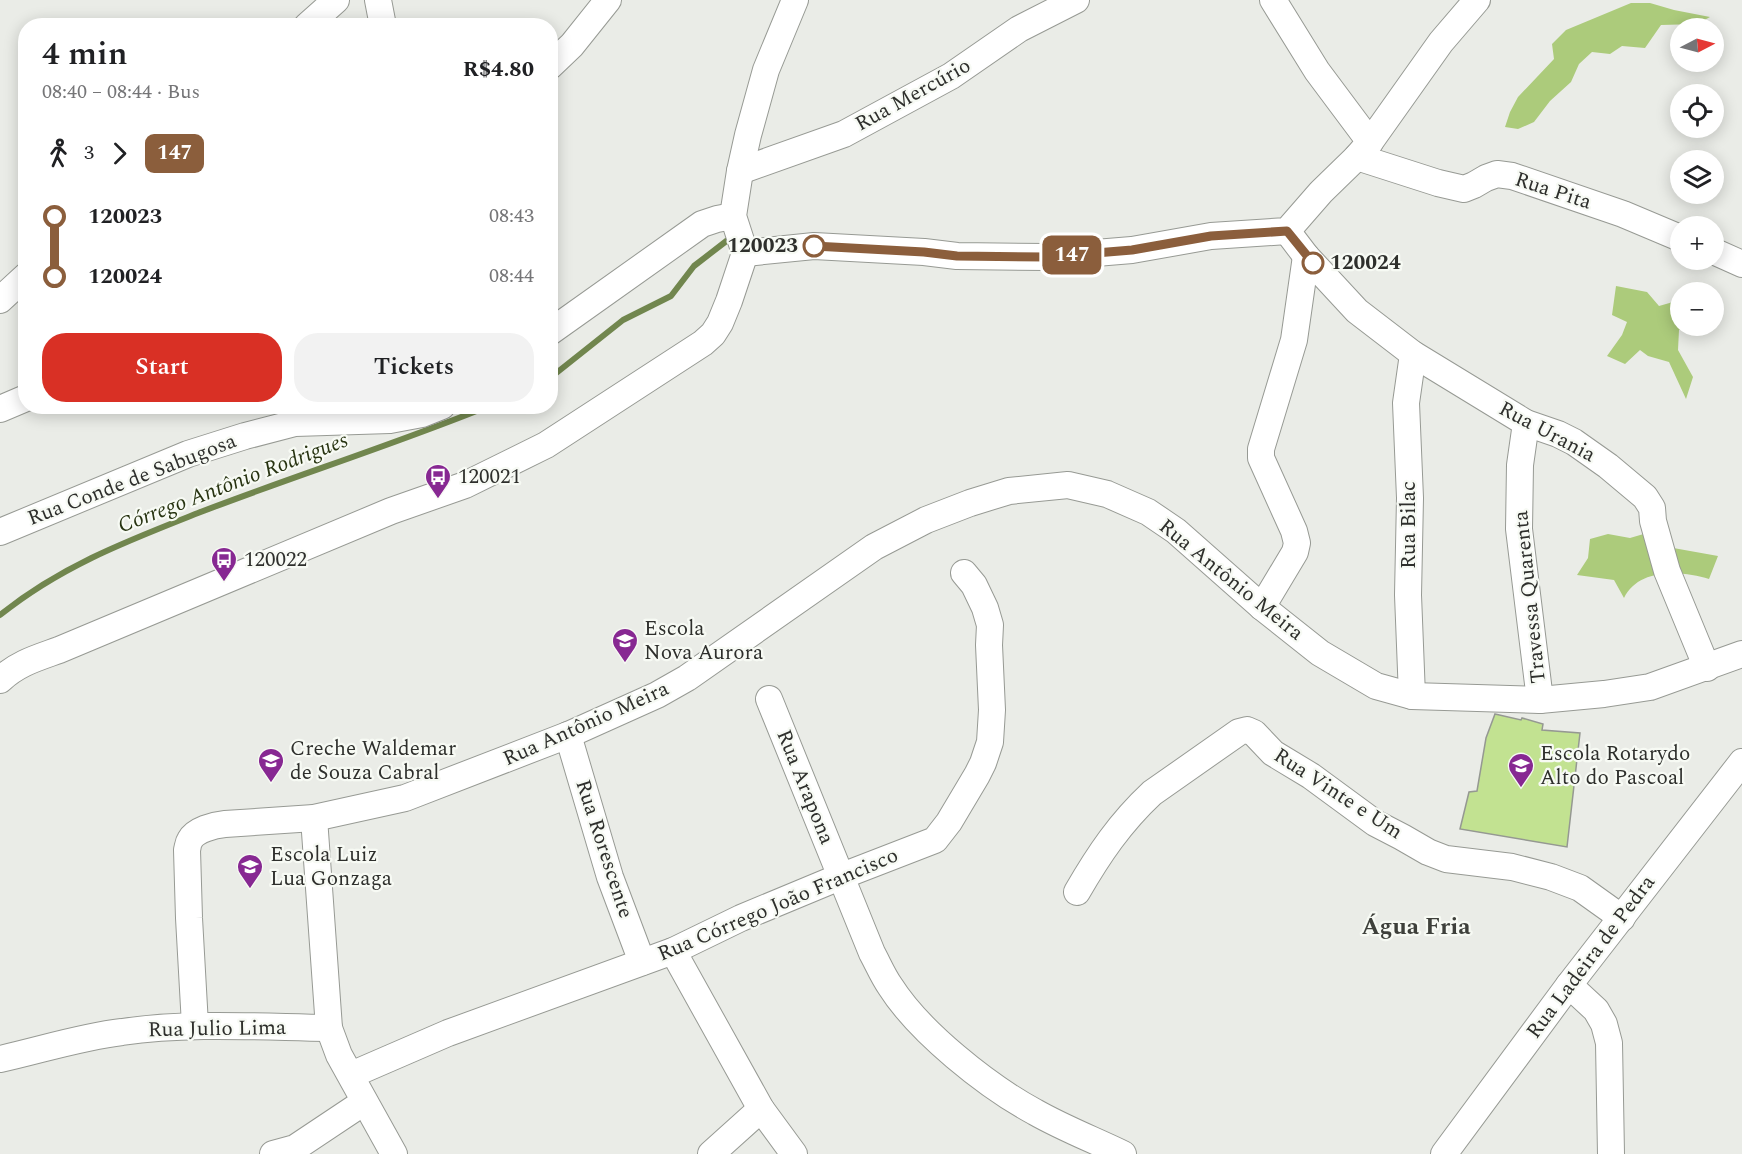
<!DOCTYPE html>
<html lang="en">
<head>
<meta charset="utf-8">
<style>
	body { margin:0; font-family:Spectral,serif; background:#f2f2f2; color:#202124; height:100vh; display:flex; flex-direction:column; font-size:22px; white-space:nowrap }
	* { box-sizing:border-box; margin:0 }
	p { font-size:20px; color:#757577 }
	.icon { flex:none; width:33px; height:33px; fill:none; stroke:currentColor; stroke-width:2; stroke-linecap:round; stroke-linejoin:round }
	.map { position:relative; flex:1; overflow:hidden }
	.sheet { position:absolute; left:18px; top:18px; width:540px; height:396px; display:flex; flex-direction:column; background:#fff; border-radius:24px; box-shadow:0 3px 15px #0003 }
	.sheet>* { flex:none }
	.badge { padding:0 12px; border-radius:9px; font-size:21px; line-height:39px }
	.needle { width:39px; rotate:84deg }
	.tools { position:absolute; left:1670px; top:18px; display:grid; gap:12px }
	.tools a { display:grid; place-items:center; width:54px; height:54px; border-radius:50%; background:#fff; box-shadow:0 3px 15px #0003; font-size:30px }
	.map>.badge { position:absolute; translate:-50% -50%; box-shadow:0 0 0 3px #fff }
	.legs { display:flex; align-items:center; gap:9px; height:66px; padding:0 24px; font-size:20px }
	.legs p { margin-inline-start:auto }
	.headline { display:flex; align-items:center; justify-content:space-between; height:102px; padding:0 24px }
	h1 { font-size:33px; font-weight:600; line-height:45px }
	.button { display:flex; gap:12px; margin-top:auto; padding:12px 24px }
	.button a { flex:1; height:69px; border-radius:24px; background:#d93025; color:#fff; font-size:24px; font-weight:600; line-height:69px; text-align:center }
	.button a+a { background:#f2f2f2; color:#202124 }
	ul { padding:0 24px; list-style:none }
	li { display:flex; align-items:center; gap:21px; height:60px; font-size:22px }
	li i { display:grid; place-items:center; width:9px; height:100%; margin:0 8px; background:currentColor }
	li i::after { content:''; width:15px; height:15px; margin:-8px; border:4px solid; border-radius:50%; background:#fff }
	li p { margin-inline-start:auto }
	li:first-child i { background:linear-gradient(#0000 50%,currentColor 0) }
	li:last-child i { background:linear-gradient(currentColor 50%,#0000 0) }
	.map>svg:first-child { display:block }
</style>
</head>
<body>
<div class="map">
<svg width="1742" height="1154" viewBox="0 0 1742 1154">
	<rect width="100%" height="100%" fill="#eaece7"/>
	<!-- forest -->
	<g fill="#accb7b">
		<path d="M1631,3H1650L1674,10L1710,17L1697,24L1661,25L1645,48L1622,46L1610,54L1592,52L1579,64L1571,82L1550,101L1534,122L1518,129L1505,127L1510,112L1518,97L1554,59L1552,44L1566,30Z"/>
		<path d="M1616,286L1647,292L1659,306L1680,300V326H1685L1679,330L1678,350L1693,377L1686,399L1669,362L1648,356L1640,350L1625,364L1607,356L1622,335L1627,322L1612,315Z"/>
		<path d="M1647,533L1651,544L1718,556L1709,579C1682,570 1638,568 1624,598L1614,580L1577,575L1588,558L1590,539L1608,534L1630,538Z"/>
	</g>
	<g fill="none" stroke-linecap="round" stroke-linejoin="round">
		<!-- stream -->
		<g stroke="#71864e" stroke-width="6">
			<path d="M550,378L623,320L671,296L694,266L729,239"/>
			<path d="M0,615C61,566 127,541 198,513C294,476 393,445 489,406"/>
		</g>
	</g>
	<!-- building -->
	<path fill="#c2e291" stroke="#959892" stroke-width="1.5" d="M1495,714L1521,720L1522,718L1543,724L1542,730L1580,733L1567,847L1460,829L1469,792L1477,791L1486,738Z"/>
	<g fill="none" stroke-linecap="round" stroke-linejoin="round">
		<defs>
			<g id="minor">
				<path d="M378,0L383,26"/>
				<path d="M1273,0L1317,71L1370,142"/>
				<path d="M307,26L336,0"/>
				<path d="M550,66L572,45L608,0"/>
				<path d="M1357,157L1438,183L1464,189L1474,185L1486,178L1497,174L1512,176L1623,214L1680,238"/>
				<path d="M740,171L844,134L951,76L1019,29L1076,0"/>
				<path d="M1287,231L1306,256L1357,311L1413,354L1526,423L1558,434L1574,442L1608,466L1645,497L1652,508L1653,521L1667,571L1707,668"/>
				<path d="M1713,251L1742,264"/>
				<path d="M745,253L814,246L924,252L957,256L1047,257L1132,250L1211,236L1287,231L1321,192L1357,157L1370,142L1441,42L1477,0"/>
				<path d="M0,300L26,276"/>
				<path d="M550,332L702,224L717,219L733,216"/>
				<path d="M0,409L26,398"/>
				<path d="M1526,423L1520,465L1519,529L1540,700"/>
				<path d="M0,532L188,454L245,436L295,423L390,420L422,414L442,406"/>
				<path d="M1262,607L1295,552L1297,543L1294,531L1261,458V449L1294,340L1306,256"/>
				<path d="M0,680C18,663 37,658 59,650L391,511L465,485L546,445L703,343L713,334L720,323L729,301L745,253L733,216L740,171L748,135L766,70L795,0"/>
				<path d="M1412,696L1408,595L1410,498L1406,403L1413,354"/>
				<path d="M769,699L872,953C878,964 883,976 890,986C919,1032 987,1086 1035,1112C1063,1128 1094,1140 1123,1154"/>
				<path d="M568,735L610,877L642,962"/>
				<path d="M314,818L329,1028L339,1055L394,1154"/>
				<path d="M1077,892C1099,854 1120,823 1152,793L1239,732L1247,730L1254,733L1273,753L1311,776L1375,823L1402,837L1428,852L1446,859L1512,867L1551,877L1580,888L1622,918"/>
				<path d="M673,951L761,1109L794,1154"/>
				<path d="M1569,985L1596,1010L1604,1024L1609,1043L1611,1154"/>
				<path d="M195,1025L189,918L187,850C188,846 188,843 190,840C195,830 214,825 225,824L314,818L405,798L568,735L657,695L687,678L874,547L926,520L970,503L1009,491L1068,485L1107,494L1148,512L1176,531L1262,607L1320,653L1376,686L1412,696L1540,700L1604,694L1650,687L1742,654"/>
				<path d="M0,1059C41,1050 80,1037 122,1032C190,1022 260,1027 329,1028"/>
				<path d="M351,1075L448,1033L673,951L741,918L842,876L935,840L949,822L977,775L983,763L990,742L992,710L989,645L990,625L985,608L974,585L964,573"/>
				<path d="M273,1154L295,1148L364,1102"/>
				<path d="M711,1154L761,1109"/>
				<path d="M1444,1154L1569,985L1742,762"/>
			</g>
		</defs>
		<!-- minor casing -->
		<use href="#minor" stroke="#979a94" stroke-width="28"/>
		<!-- minor -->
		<use href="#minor" stroke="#fff" stroke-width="26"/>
	</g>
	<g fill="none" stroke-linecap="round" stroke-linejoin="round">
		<defs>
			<path id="line-1" d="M814,246L924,252L957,256L1047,257L1132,250L1211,236L1287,231L1313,263"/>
		</defs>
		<!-- line-1 casing -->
		<use href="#line-1" stroke="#fff" stroke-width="14"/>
		<!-- line-1 -->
		<use href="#line-1" stroke="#8b5e3c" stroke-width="9"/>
	</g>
	<!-- icons -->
	<defs>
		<symbol id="bus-pin" viewBox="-11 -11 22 30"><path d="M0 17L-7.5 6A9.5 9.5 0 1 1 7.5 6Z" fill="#872892" stroke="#f7faf4"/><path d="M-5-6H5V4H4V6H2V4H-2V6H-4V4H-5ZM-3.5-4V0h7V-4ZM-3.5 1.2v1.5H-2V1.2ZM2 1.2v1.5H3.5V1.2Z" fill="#fff"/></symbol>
		<symbol id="school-pin" viewBox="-11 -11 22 30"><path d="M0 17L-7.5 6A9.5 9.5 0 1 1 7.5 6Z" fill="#872892" stroke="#f7faf4"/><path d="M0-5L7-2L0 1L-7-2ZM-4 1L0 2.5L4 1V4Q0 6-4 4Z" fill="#fff"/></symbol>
	</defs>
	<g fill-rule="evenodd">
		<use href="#bus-pin" x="423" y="462" width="30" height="40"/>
		<use href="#bus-pin" x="209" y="545" width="30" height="40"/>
		<use href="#school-pin" x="610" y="626" width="30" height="40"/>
		<use href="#school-pin" x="256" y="746" width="30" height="40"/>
		<use href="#school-pin" x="1506" y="751" width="30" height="40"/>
		<use href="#school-pin" x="235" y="852" width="30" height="40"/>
	</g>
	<!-- markers -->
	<g fill="#fff" stroke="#8b5e3c" stroke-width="3">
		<circle cx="814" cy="246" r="10"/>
		<circle cx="1313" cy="263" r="10"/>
	</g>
	<g text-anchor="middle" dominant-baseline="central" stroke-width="4.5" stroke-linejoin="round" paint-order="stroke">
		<!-- street labels -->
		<g font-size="21" fill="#2e2f2c" stroke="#f7faf4">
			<text transform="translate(913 95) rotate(-29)">Rua Mercúrio</text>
			<text transform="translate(1553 191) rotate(18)">Rua Pita</text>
			<text transform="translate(1547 432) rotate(28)">Rua Urania</text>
			<text transform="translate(132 480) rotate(-21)">Rua Conde de Sabugosa</text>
			<text transform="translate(1409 525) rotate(-90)">Rua Bilac</text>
			<text transform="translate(1231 580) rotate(39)">Rua Antônio Meira</text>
			<text transform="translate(1530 597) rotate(-96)">Travessa Quarenta</text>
			<text transform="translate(586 724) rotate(-24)">Rua Antônio Meira</text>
			<text transform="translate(805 787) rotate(68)">Rua Arapona</text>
			<text transform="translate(1338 794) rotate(33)">Rua Vinte e Um</text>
			<text transform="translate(604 849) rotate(72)">Rua Rorescente</text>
			<text transform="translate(778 905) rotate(-23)">Rua Córrego João Francisco</text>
			<text transform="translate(1591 957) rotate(-53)">Rua Ladeira de Pedra</text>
			<text transform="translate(217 1029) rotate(-1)">Rua Julio Lima</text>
		</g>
		<!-- stop labels -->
		<g font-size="21" font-weight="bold" fill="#2e2f2c" stroke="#f7faf4" text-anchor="end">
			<text x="798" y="246">120023</text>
			<text x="1330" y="263" text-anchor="start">120024</text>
		</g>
		<!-- poi labels -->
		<g font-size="21" fill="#2e2f2c" stroke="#f7faf4" text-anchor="start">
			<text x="458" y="477">120021</text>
			<text x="244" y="560">120022</text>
			<text x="644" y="629">Escola<tspan x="644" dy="24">Nova Aurora</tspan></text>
			<text x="290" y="749">Creche Waldemar<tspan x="290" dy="24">de Souza Cabral</tspan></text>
			<text x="1540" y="754">Escola Rotarydo<tspan x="1540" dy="24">Alto do Pascoal</tspan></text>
			<text x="270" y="855">Escola Luiz<tspan x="270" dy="24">Lua Gonzaga</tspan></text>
		</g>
		<!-- water labels -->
		<g font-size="22" font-style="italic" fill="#273311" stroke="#f7faf4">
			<text transform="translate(233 483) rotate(-21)">Córrego Antônio Rodrigues</text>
		</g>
		<!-- quarter labels -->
		<g font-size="24" font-weight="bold" fill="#3e403b" stroke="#f7faf4">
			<text x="1416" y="927">Água Fria</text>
		</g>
	</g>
</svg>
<div class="tools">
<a><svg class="needle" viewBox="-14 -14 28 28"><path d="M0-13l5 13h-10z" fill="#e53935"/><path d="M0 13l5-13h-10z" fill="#757577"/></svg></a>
<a><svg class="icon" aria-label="locate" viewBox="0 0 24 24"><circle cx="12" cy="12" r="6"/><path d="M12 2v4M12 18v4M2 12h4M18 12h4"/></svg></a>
<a><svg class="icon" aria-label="layers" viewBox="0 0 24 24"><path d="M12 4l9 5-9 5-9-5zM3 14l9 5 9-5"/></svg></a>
<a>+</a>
<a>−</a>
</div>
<b class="badge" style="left:1072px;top:255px;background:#8b5e3c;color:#fff">147</b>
<section class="sheet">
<div class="headline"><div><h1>4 min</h1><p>08:40 – 08:44 · Bus</p></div><b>R$4.80</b></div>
<div class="legs"><svg class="icon" aria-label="walk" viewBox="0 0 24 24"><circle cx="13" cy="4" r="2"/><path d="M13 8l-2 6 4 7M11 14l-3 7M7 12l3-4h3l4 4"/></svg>3<svg class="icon" aria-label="forward" viewBox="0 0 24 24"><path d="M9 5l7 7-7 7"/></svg><b class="badge" style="background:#8b5e3c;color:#fff">147</b></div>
<ul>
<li><i style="color:#8b5e3c"></i><b>120023</b><p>08:43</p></li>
<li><i style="color:#8b5e3c"></i><b>120024</b><p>08:44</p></li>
</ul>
<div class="button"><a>Start</a><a>Tickets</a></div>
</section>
</div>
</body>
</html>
